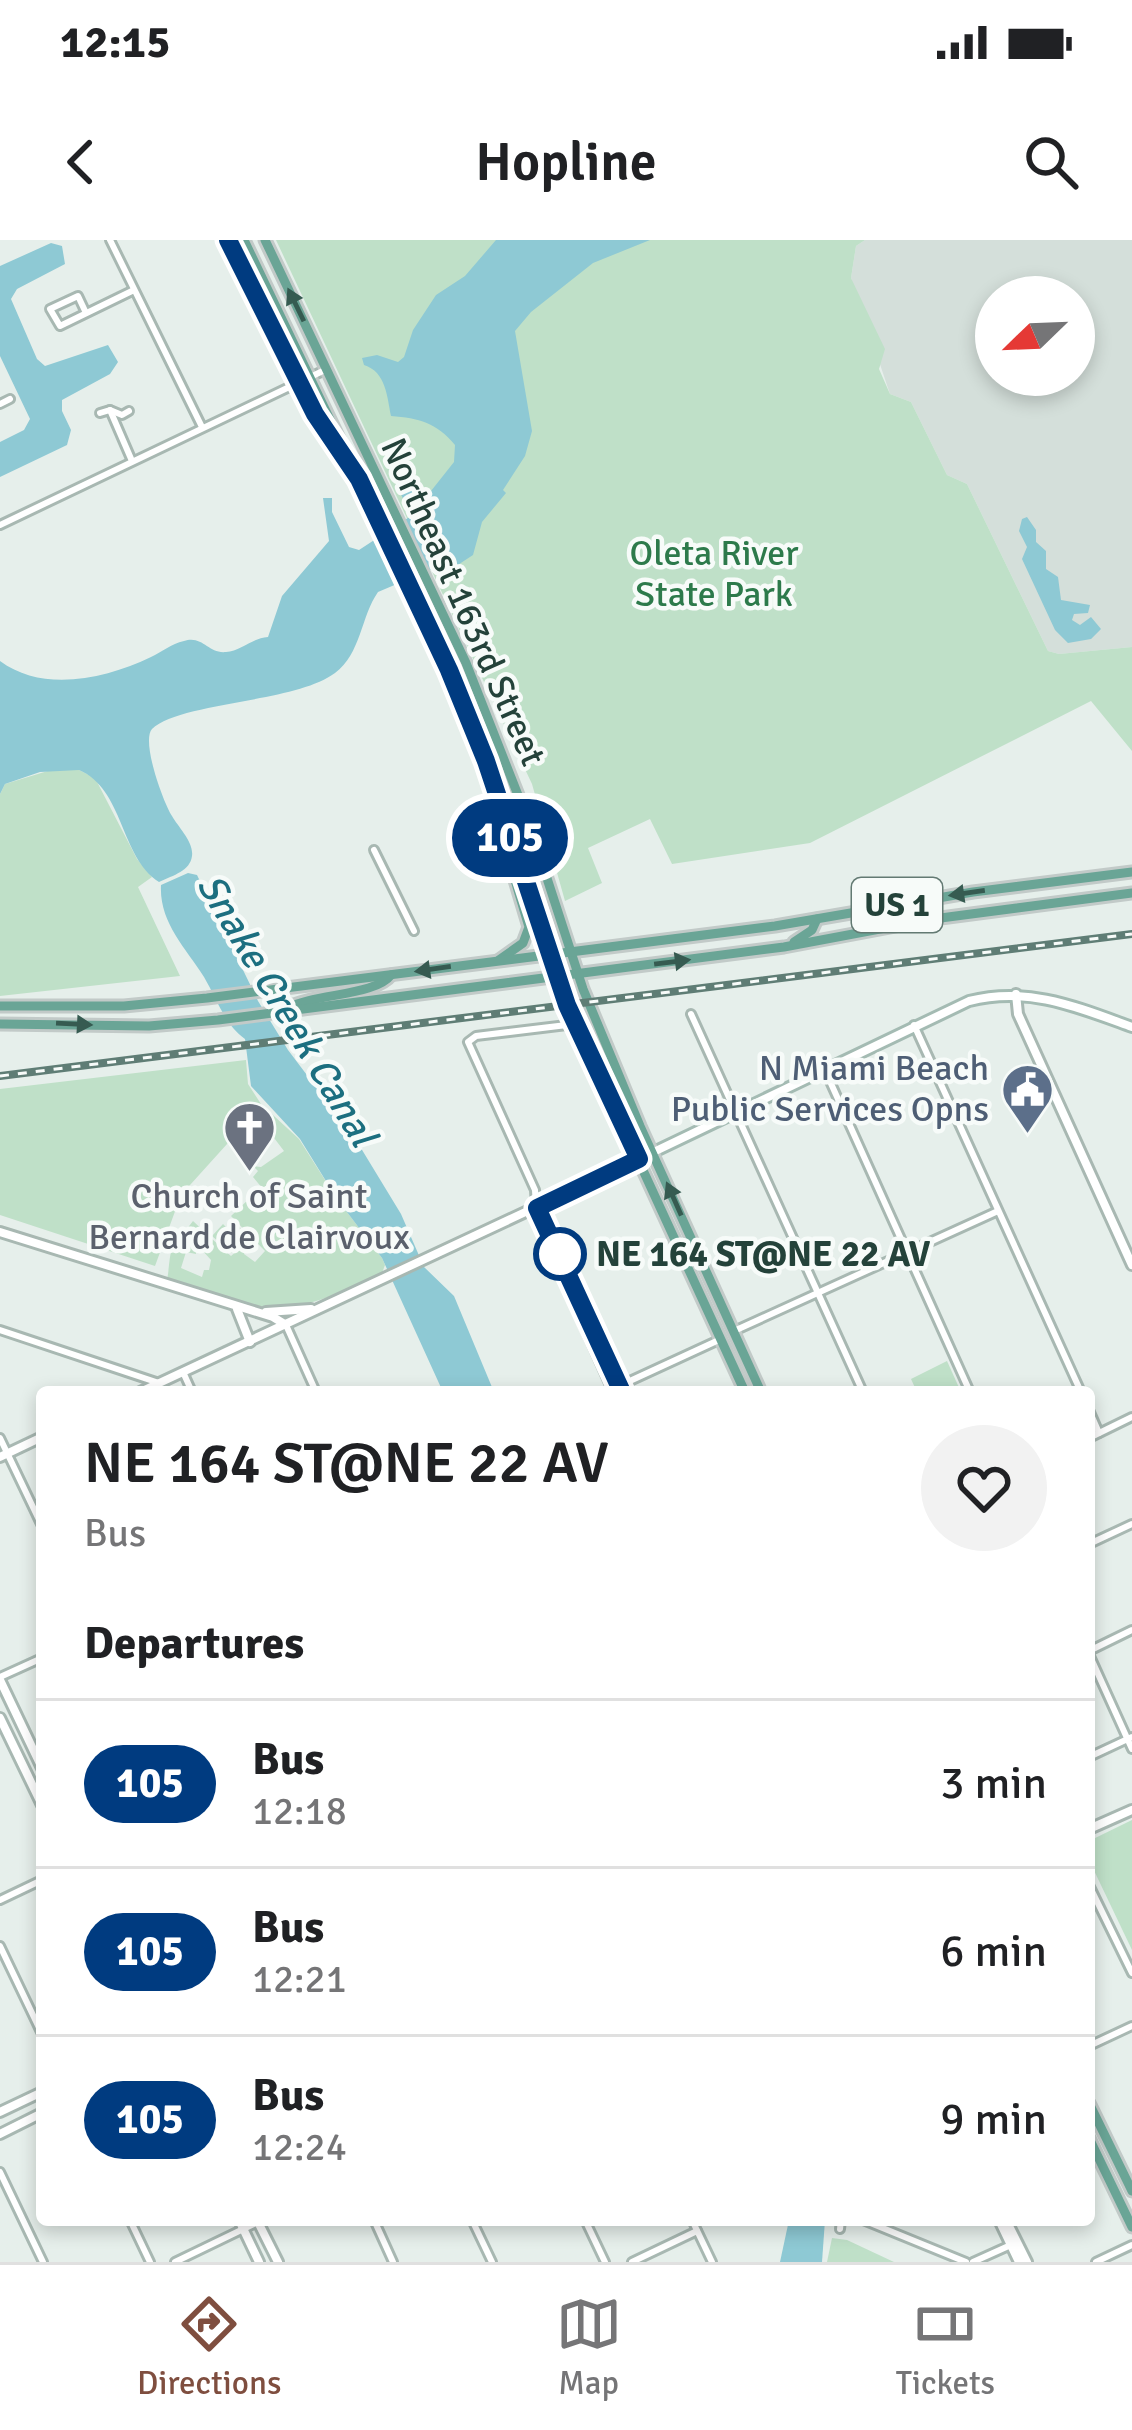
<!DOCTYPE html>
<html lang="en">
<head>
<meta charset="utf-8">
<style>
	body { margin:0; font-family:Signika,sans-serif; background:#f2f2f2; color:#202124; height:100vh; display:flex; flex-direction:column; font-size:45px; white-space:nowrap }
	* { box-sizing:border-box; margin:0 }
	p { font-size:39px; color:#757577 }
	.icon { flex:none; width:66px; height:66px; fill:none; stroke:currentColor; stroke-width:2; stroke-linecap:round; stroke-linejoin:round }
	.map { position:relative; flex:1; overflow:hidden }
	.panel { position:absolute; left:36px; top:1146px; width:1059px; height:840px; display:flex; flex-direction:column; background:#fff; border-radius:12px; box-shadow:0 6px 18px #0003 }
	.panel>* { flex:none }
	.badge { padding:0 24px; border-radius:39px; font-size:42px; line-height:78px }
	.needle { width:78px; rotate:247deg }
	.controls { position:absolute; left:975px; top:36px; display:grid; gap:24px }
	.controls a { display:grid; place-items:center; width:120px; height:120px; border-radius:50%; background:#fff; box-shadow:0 6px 18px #0003; font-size:60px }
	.map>.badge { position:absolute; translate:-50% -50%; box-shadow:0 0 0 6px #fff }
	h2 { padding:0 48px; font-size:45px; line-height:108px }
	.round { display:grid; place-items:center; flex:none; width:126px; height:126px; border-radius:63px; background:#f2f2f2 }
	.summary { display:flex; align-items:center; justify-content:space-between; height:204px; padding:0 48px }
	h1 { font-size:57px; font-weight:600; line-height:90px }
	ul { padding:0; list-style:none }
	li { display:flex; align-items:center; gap:36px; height:168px; padding:0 48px; border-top:3px solid #e0e0e0 }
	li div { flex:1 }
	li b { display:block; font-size:45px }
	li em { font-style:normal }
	li .badge { min-width:132px; font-weight:700; text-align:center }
	.status { display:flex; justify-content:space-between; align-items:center; height:84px; padding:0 60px; background:#fff; direction:ltr }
	.status svg { height:33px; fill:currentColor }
	header { display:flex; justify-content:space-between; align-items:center; height:156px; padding:0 48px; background:#fff; font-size:54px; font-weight:600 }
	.dock { display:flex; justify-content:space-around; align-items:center; height:168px; border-top:3px solid #e0e0e0; background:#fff; font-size:33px; color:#757577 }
	.dock a { display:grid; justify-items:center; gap:6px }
	.dock .active { color:#7f4e3f }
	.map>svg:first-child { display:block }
</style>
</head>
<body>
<div class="status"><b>12:15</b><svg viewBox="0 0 49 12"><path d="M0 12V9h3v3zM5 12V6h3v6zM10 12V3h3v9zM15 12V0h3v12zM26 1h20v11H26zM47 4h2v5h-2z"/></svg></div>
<header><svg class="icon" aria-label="back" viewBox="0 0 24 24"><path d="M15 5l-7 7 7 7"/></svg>Hopline<svg class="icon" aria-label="search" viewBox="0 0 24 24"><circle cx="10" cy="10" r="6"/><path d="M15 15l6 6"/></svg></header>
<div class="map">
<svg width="1132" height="2022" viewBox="0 0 1132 2022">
	<rect width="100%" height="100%" fill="#e6efeb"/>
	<!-- built -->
	<path fill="#d4dfda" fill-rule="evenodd" d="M865,0H1132V407L1059,414L1048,411L967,244L947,235L911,162L890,154L851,38L856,6ZM996,57H1074V135H996Z"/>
	<!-- green -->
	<g fill="#bfe0c8">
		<path d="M276,0H865L856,6L851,38L885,109L879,129L890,154L911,162L947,235L967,244L1048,411L1059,414L1132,407V511L1091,461L810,603L672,624L650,579L588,608L602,643L565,661L532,544Z"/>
		<path d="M51,530H79L95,538L137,619L152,637L138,647L180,736L0,756V554L5,544Z"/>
		<path d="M246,820L248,844L261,864L299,899L337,959L382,1018L385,1025L382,1033C284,1082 267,1073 167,1040C171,1020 167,1011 181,995L186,999L181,1011L185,1012L187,1000L195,1006L183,994L193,981L209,996L196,1007V1014L186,1012L181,1028L202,1037L204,1030H209L211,1020L201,1009L211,998L231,1016L239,1009L231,1013L212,996L223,984L229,990L226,998L234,993L241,1005L247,1004V998L235,992L238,986L255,1001L247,1005L244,1014L255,1022L265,1011L231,976L250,958L264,971L273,961L253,937L258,931L253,926L261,927L284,911L255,873L181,955L155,1026L0,975V849Z"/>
		<path d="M947,1121L961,1152H917L911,1139Z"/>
		<path d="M1132,1580V1710L1089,1620V1601Z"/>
		<path d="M832,1998L847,2000L894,2022H827Z"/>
	</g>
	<!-- water -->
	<g fill="#8ec9d4">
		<path d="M496,0H650L593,23L531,72L515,91L532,191L525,216L503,250L506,253L482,282L473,315L447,332L437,327L378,352C361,376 361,414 335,433C295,463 179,462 152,489C141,501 163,562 172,576C178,587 194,602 192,616C190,631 174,635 159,642C120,617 124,549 79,530L40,532L5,544L0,554V421C43,453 105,439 151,417C162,412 171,404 184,401C203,395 208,414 226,412C241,411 252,398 268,397L282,356L329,301L323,258H332V272L349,307L359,310L411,276L388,226L395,228L420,253L431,251L454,222L455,205C437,183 419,178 391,176C387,156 386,132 364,125L362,118L377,115L398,122L404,117L413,90L436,55L465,36Z"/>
		<path d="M51,3L62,6L65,24L17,49L11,59L37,119L45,126L108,105L118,122L110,134L62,160V171L71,190L67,205L0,237V202L24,190L30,179L0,116V26Z"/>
		<path d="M1027,277L1036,290V302L1046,311V329L1058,337L1061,360L1090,365L1088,373L1074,374L1072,380L1080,385L1091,377L1101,389L1091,399L1068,403L1055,390L1022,319L1027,307L1019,291L1022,279Z"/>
		<path d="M188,633L197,635L258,761L288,810L356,900L401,974L424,1027L454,1056L494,1152H443L382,1018L337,959L300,899L251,846L245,799C224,784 217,759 204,737C185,707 159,682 161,645Z"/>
		<path d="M789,1980H825L822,2022H780Z"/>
	</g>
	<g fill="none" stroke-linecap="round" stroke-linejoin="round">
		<defs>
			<g id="minor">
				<path d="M110,0L202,187"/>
				<path d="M228,0L298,142L344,217"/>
				<path d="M86,73L78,56L50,69L60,86L134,50"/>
				<path d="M0,164L10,159"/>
				<path d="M110,170L132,221"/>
				<path d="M100,173L110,170L122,175L129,171"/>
				<path d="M0,285L327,129"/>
				<path d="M374,610L414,691"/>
				<path d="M691,774L863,1152"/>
				<path d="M914,785L1081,1152"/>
				<path d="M824,828L970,1152"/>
				<path d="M536,967L535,950L468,802L476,796L575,784"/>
				<path d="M286,1085L316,1152"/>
				<path d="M0,1090L159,1143"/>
				<path d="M734,1091L998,971"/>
				<path d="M183,1132L192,1152"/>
				<path d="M606,1152L721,1099"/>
				<path d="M1089,1170L1099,1193"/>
				<path d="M0,1198L42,1286"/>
				<path d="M1089,1198L1132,1177"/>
				<path d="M1089,1304L1132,1284"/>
				<path d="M1089,1411L1132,1390"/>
				<path d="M1089,1414L1132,1509"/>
				<path d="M0,1437L42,1418"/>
				<path d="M1089,1517L1132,1497"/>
				<path d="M1089,1645L1132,1733"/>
				<path d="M0,1660L42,1640"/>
				<path d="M0,1706L42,1794"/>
				<path d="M1089,1806L1132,1786"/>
				<path d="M0,1932L43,2022"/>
				<path d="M130,1980L150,2022"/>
				<path d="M374,1980L393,2022"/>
				<path d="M472,1980L492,2022"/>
				<path d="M585,1980L605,2022"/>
				<path d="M692,1980L712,2022"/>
				<path d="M863,1980L966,2022"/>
				<path d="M840,1989L841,1980"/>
				<path d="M175,2022L262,1980"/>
				<path d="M632,2022L697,1991"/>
				<path d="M973,2022L1013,2004"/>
				<path d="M1096,2022L1132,2005"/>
			</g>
			<g id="tertiary">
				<path d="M1016,754L1018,774L1132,1025"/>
				<path d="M537,968L622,1152"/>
				<path d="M536,970L538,980L614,1152"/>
				<path d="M0,992L273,1077L286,1085"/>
				<path d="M237,1069L250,1102"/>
				<path d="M266,1072L311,1069"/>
				<path d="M140,1152L639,919"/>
				<path d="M0,1217L42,1197"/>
				<path d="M0,1440L42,1528"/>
				<path d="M0,1478L42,1565"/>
				<path d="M1089,1589L1132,1570"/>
				<path d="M0,1872L42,1852"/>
				<path d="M0,1894L42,1873"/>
				<path d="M239,1980L259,2022"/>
				<path d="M257,1980L278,2022"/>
				<path d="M999,1980L1019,2022"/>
				<path d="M1006,1980L1027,2022"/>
			</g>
			<path id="secondary" d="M639,919L969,761C1028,746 1077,767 1132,787"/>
			<g id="primary">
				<path d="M244,0L450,430L486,521L567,765L745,1152"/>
				<path d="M265,0L466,423L529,583L583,749L640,886L761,1152"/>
				<path d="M493,553L491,560L529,687L523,703L499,720"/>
				<path d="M794,702L812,690L817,679"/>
				<path d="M0,766H124L207,758L775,686L973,652L1132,632"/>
				<path d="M285,769C315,753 375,756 391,735"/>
				<path d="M0,784L149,786L218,780L784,707L933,679L1132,653"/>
				<path d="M1089,1863L1132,1951"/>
				<path d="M1089,1898L1132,1987"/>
			</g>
		</defs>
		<!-- minor casing -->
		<use href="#minor" stroke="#a8b8b2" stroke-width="12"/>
		<!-- tertiary casing -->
		<use href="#tertiary" stroke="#a8b8b2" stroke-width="14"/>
		<!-- secondary casing -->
		<use href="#secondary" stroke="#a4bbb3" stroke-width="14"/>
		<!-- primary casing -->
		<use href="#primary" stroke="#c2cac8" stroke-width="15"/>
		<!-- minor -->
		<use href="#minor" stroke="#fff" stroke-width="6"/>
		<!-- tertiary -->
		<use href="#tertiary" stroke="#fff" stroke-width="8"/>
		<!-- secondary -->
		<use href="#secondary" stroke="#fff" stroke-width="8"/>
		<!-- primary -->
		<use href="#primary" stroke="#6aa596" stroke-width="9"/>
		<defs>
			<path id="rail" d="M0,836L1132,694"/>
		</defs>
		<!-- rail casing -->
		<use href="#rail" stroke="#5f7d75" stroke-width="8"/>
		<!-- rail -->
		<use href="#rail" stroke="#f7fbf9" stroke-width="3" stroke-dasharray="9" stroke-linecap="butt"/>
	</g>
	<!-- one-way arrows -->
	<defs><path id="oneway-solid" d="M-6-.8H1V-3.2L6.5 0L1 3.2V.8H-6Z" transform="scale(3)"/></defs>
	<g fill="#365b51">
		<use href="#oneway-solid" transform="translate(296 65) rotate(-116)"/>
		<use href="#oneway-solid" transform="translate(967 653) rotate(172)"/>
		<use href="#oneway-solid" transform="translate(672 722) rotate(-7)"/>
		<use href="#oneway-solid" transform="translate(433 729) rotate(172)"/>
		<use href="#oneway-solid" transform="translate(74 784) rotate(3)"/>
		<use href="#oneway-solid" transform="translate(674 959) rotate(-114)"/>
	</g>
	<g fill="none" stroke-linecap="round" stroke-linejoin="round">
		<defs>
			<path id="line" d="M228,0L315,174L359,239L449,430L486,521L567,765L639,919L537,968L622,1152"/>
		</defs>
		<!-- line casing -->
		<use href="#line" stroke="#fff" stroke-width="27"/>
		<!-- line -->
		<use href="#line" stroke="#003b80" stroke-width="18"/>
	</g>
	<!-- icons -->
	<defs>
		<symbol id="civic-pin" viewBox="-11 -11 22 30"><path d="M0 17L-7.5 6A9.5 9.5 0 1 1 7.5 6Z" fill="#5c6f8a" stroke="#f7fbf9"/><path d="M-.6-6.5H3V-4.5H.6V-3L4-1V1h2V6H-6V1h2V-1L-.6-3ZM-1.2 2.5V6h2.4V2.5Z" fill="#fff"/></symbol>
		<symbol id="church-pin" viewBox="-11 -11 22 30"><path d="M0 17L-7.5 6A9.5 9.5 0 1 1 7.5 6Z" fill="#6b7280" stroke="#f7fbf9"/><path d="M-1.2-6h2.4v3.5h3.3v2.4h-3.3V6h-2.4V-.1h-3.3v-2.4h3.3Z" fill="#fff"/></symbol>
	</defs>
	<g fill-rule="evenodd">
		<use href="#civic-pin" x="998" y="820" width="59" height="81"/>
		<use href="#church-pin" x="220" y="858" width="59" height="81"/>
	</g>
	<!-- markers -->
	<circle fill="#fff" stroke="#003b80" stroke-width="6" cx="560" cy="1014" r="24"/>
	<g text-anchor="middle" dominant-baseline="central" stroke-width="9" stroke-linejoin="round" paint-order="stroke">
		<!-- shield labels -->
		<rect fill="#f7fbf9" stroke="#637a73" stroke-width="3" x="852" y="638" width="90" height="54" rx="9"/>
		<g font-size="33" font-weight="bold" fill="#24423a">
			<text x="897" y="665">US 1</text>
		</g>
		<!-- park labels -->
		<g font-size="36" fill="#2d7a4b" stroke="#f7fbf9">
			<text x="714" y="313">Oleta River<tspan x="714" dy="41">State Park</tspan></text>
		</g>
		<!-- street labels -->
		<g font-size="36" fill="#24423a" stroke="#f7fbf9">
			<text transform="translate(463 362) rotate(66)">Northeast 163rd Street</text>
		</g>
		<!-- service labels -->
		<g font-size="36" fill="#4e5e75" stroke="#f7fbf9" text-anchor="end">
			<text x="989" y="828">N Miami Beach<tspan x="989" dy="41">Public Services Opns</tspan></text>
		</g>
		<!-- worship labels -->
		<g font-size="36" fill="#5b616d" stroke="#f7fbf9">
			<text x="249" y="956">Church of Saint<tspan x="249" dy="41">Bernard de Clairvoux</tspan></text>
		</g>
		<!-- stop labels -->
		<g font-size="36" font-weight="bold" fill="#24423a" stroke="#f7fbf9" text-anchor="start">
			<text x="596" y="1014">NE 164 ST@NE 22 AV</text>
		</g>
		<!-- water labels -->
		<g font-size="39" font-style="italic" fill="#1c6f80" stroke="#f7fbf9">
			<text transform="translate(287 770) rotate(59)">Snake Creek Canal</text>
		</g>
	</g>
</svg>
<div class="controls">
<a><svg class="needle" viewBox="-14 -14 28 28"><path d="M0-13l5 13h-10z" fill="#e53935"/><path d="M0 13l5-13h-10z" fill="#757577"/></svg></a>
</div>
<b class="badge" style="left:510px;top:598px;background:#003b80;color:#fff">105</b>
<section class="panel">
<div class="summary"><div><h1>NE 164 ST@NE 22 AV</h1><p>Bus</p></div><a class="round"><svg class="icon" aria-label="heart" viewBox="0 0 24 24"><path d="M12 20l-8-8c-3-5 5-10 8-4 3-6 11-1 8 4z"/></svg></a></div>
<h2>Departures</h2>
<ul>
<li><span class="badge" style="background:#003b80;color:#fff">105</span><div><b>Bus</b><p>12:18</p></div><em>3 min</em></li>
<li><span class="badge" style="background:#003b80;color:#fff">105</span><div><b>Bus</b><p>12:21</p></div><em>6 min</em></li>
<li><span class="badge" style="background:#003b80;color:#fff">105</span><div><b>Bus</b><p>12:24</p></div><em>9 min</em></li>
</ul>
</section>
</div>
<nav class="dock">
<a class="active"><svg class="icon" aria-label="directions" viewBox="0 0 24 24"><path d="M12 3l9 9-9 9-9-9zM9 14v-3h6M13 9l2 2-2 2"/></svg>Directions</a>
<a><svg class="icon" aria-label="map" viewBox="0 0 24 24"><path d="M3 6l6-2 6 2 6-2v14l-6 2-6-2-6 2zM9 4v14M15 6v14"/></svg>Map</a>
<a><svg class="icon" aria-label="tickets" viewBox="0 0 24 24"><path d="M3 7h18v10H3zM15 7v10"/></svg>Tickets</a>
</nav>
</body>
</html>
